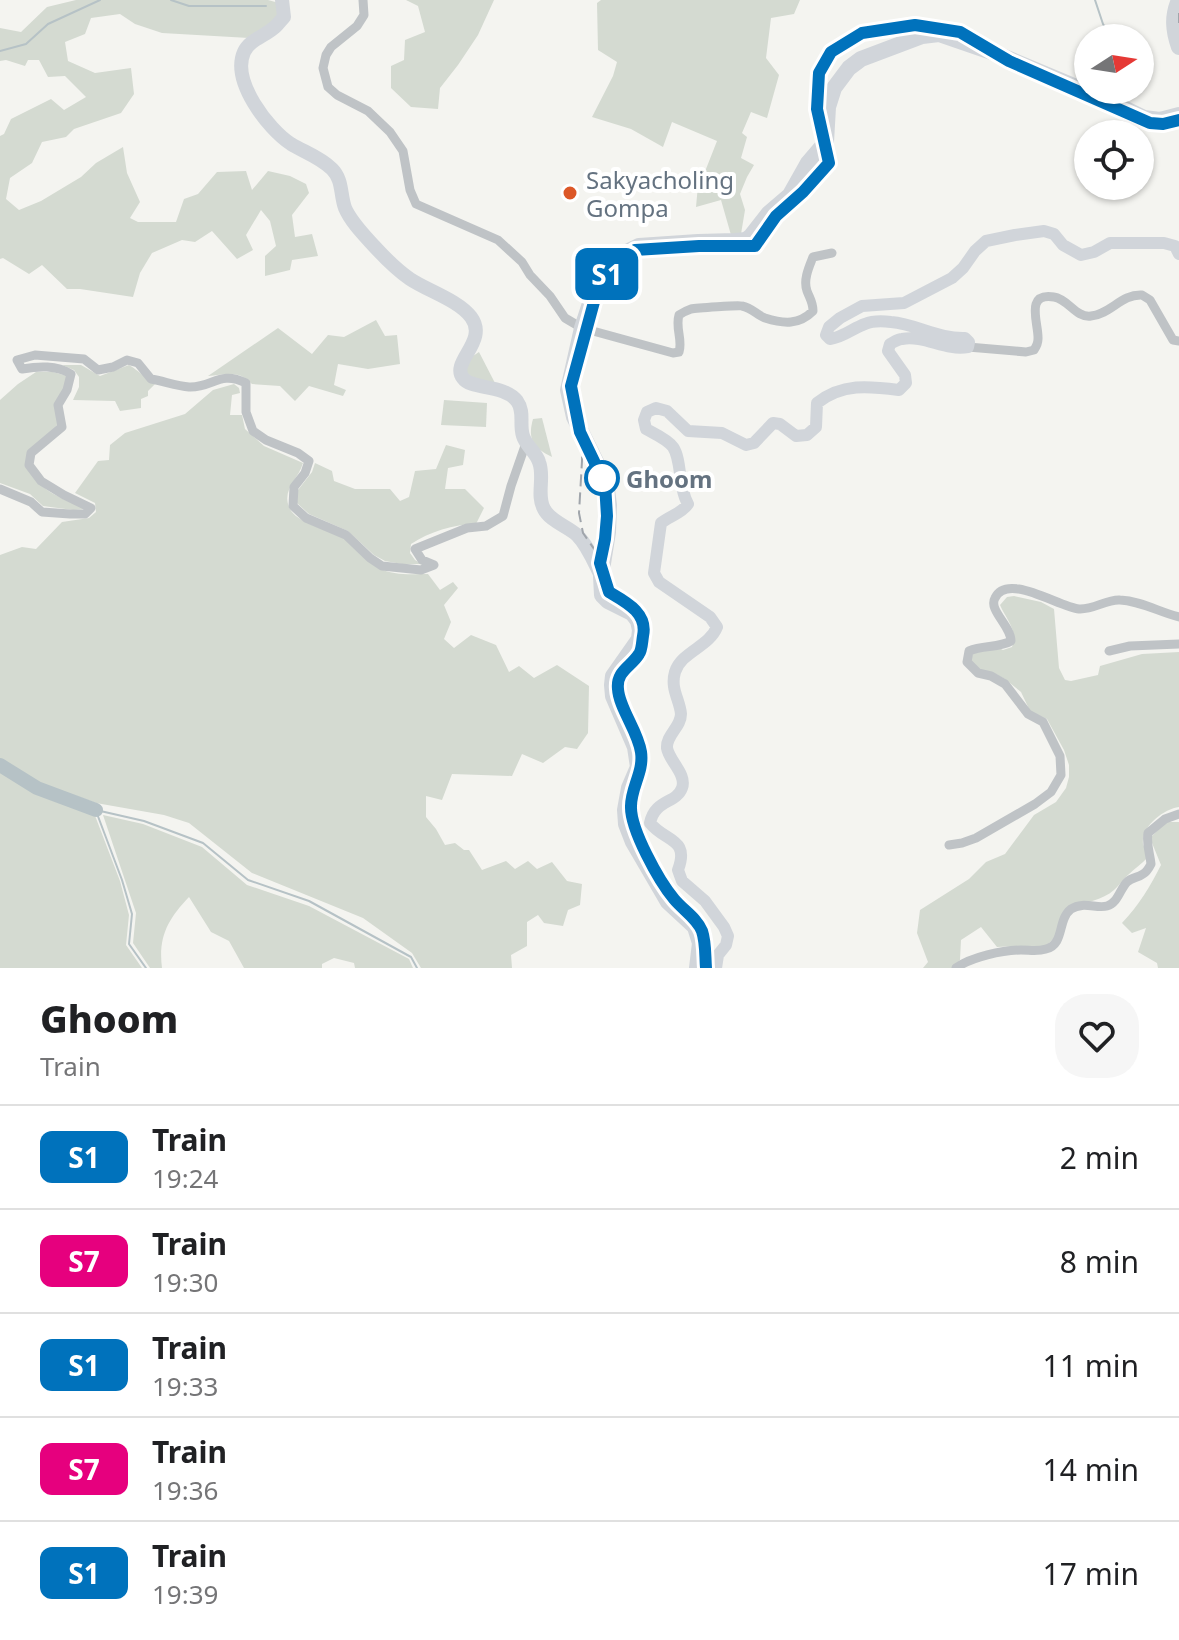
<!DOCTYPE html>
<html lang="en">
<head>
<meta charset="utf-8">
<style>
	body { margin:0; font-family:"Noto Sans",sans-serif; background:#f6f6f6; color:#202124; height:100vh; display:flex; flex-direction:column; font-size:30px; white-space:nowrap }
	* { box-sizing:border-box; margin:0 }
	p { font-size:26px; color:#757577 }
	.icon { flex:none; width:44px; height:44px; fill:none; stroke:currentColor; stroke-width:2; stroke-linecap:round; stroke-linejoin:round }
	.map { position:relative; height:968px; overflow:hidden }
	.details { display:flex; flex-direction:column; background:#fff; flex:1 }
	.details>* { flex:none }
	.badge { padding:0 16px; border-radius:12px; font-size:28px; line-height:52px }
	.needle { width:52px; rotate:78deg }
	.tools { position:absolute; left:1074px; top:24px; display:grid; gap:16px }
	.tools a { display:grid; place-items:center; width:80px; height:80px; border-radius:50%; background:#fff; box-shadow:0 2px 6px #0004; font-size:40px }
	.map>.badge { position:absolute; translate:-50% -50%; box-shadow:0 0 0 4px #fff }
	.round { display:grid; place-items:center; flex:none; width:84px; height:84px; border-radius:32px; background:#f6f6f6 }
	.head { display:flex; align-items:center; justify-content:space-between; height:136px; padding:0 40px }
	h1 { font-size:38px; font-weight:800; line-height:60px }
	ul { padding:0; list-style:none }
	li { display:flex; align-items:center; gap:24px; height:104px; padding:0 40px; border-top:2px solid #e0e0e0 }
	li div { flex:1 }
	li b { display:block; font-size:30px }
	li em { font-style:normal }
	li .badge { min-width:88px; font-weight:700; text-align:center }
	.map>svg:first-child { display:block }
</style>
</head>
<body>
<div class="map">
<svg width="1179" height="968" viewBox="0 0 1179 968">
	<rect width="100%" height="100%" fill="#f4f4f0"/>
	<!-- green -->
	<g fill="#d4dad1">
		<path d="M76,0H268L279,3L280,11L275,20L249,38L162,33L135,24L120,14L91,18L85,34L65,42L68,61L95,73L131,68L134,94L121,113L74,129L66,137L42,142L32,163L10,178L6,199L19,210L41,201L81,177L96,163L123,147L127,173L140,202L130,218L138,222H176L184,199L198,194L217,172L246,171L252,190L268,171L290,176L306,184L309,193L292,215L295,237L312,234L318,256L292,260L290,270L265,276V256L276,246L270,221L261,210L246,235L253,250L237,259L212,231L195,242L182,240L152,253L140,273L133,297L80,289H67L42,265L29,274L3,258L0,259V136L4,134L11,119L51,99L64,110L86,97L65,76L48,77L39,60H28L25,66L6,60L0,61V28L21,32L47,7Z"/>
		<path d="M406,0H494L478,35L458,65L440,88L438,109L411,107L391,88V66L404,60L405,40L425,32L418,6Z"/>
		<path d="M601,0H800L794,14L771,18L766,58L779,75L767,118L751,112L742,133L747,137L741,158L754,165L747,177L740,194L745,210L741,234L731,235L721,200L696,207L699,174L706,169L717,141L672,122L663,147L631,129L592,117L613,76L617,62L598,50L597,3Z"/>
		<path d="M376,320L385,336L397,335L400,364L368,369L338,364L334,385L346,390L343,396L309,386L295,401L280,386L252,384C240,370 226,374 208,376L278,328L312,354L328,335L344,337Z"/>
		<path d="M479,352L496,385L477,382L465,371L470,358Z"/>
		<path d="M62,365H81L100,376L129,365C139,371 145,378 155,384L148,391V396L141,399V408L120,411L115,401L73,400L79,387V377L74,370Z"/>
		<path d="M36,372H53L67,376L58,424L26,464C38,491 60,497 85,509L73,510L43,506L30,494L0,483V400L18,384Z"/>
		<path d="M234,384L239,388L240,393L232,395L230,415H242L245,429L264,446L303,463C298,480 282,489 289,507C295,523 327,529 342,536C356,543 365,560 379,568C393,576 413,574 428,574L440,590L453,582L458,588L444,605L451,622L444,639L454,648L471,635L496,645L509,672L519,666L534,678L557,665L589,686L588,733L577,749L565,747L543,763L522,754L512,776L452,774L442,800L426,796V817L436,829L445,845L455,843L464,850H469L482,870L506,861L515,869L528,861L537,869L552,862L567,881L582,884L580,905L568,910L563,926L544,923L538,915L527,922V946L511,955L512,968H421L412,953L363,918L252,873L189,823L164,815L96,803L40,783L0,759V555L22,547L36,549L62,522L89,518L96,512L95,503L75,493L98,461L109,460L110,445L125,433L185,414L213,390Z"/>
		<path d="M444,400L487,403L486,427L441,425Z"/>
		<path d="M542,418L552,457C534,448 527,440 533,419Z"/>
		<path d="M446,445L465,450L463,465L448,468L445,489H465L484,508L476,524C454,524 429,532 411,544L410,553L415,560L422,564H402L385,561L374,555L348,531L309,514L297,503L298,490L312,472L315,463L332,471L334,481L355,489H390L400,501L409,497L415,471L436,469Z"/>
		<path d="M1014,596L1041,602L1054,609L1059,668L1065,680L1071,681L1098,675L1100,666L1142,654L1179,652V807C1164,809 1141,826 1143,844C1143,845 1148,855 1148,857C1142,864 1135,868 1128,875C1123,879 1120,885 1114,890C1103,900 1084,903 1070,907C1063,923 1056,947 1035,948C1022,949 1012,945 997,947L981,927L961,940L960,960L954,968H923L928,962L917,933L920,910L969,879L986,862L1005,854L1034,815L1056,802L1066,788L1069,777V765L1064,750L1047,719L1030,711L1021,692L1005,679L996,674L980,671L970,662L973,653L995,646L1003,650L1012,647C1019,632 1006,619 1000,605L1007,597Z"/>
		<path d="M0,770L37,792L94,813L120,881L129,915L126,945L142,968H0Z"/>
		<path d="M103,815L143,824L202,847L247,885L309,906L409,959L413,968H355L354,963L334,958L322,964V968H244L229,941L211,932L189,897C168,919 158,937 162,968H150L133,943L136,913Z"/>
		<path d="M1166,822H1179V968H1158L1157,963L1138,952L1146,928L1132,933L1122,923C1139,905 1150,887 1161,865L1150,838Z"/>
	</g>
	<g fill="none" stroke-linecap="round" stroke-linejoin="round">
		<!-- stream -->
		<g stroke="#b6c2c6" stroke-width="2">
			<path d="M171,0L189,6H266"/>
			<path d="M1095,0L1103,24L1112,38"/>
			<path d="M0,51L26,44L48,24L100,0"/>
			<path d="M96,810L144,821L203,843L248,880L309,901L411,957L417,968"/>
			<path d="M96,811L122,880L132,914L129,944L146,968"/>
		</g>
		<!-- river -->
		<path stroke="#b6c2c6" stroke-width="14" d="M0,765L37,788L96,810"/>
		<!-- street -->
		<g stroke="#bfc3c6" stroke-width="9">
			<path d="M363,0L364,15L357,26L331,47L326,55L323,68L328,87L337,95L368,111L390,132L403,151L410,190L416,204L498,240L522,262L530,275L550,296L565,318L582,328L673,353L679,352C683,340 675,328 679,315C682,313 688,310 691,309C696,308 739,305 742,306C752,308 757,315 765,318C784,324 799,325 813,311C813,302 810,299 807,291C803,280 809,267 813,257L832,253"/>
			<path d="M968,347L1026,352L1034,350C1036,347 1038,343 1038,339C1039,324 1024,292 1054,297C1068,299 1076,318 1091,316C1111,314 1121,294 1142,295L1150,300L1173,340L1179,341"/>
			<path d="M0,489L31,502L42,512L70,514H85L91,508L64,495L41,481L29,465L31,453L62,427L58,405L67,390L71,374C56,365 39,366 22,369L17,360L35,355L84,359L98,370L113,367L127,360L138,363L151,379C163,381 177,386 189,387C213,388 219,370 246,383V412L253,431L266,440L298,453L309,461L305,473L294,487L293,506L306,518L346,535L370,558L382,566L421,570L434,565L422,560L415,549L467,528L486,526L503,516L511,486L526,443"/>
			<path d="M1109,651L1130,646L1179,644"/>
			<path d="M949,845L962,843L976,838L1035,804L1051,792L1061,775L1060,756L1043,722L1028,714L1005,684L991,676L978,673L967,662L969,651C983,645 999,648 1011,641C1011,626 988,610 995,598C1007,572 1059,607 1079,609C1093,610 1107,599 1120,600C1141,601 1159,612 1179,617"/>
			<path d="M956,968C971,957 1003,950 1021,950C1030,950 1037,952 1046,949C1065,944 1057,920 1071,909C1083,901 1097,909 1107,906C1118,903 1120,889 1127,882C1132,877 1138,878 1143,874C1147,872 1149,868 1151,864C1150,853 1146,845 1148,833L1165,819L1179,814"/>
		</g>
		<!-- secondary -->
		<path stroke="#d1d5da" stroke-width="12" d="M716,968L718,955L726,945L728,936L724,927L705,901L682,881L678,870C690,838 665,842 650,823C655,799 676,804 682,788C687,774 669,761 667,748C666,735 681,727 681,714C680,700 670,689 675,672C681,652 709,647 717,627L710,617L659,582L654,573L661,523C670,516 682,513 688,504C678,487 682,460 673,447C667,439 655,434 646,429L644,420L647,412L656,408L667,411L688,431L722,433L746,445L754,443L773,423L780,424L796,436L807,435L816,427L817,403C842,383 869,386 899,390L906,383L905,375L888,351L890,344C894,342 898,339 902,339C925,335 945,351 968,347L969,342L965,338C939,339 916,324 891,322C883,321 872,321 865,324C853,328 844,337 830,339L826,335L829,327L840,318L862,306L904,303L952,278L963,268L975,251L986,241L1015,235L1044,231L1054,234L1063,245L1081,255L1094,252L1110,243H1164L1175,246L1179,254"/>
		<!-- primary -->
		<path stroke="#d1d5da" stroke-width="14" d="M282,0L284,17C281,20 279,23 276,26C266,36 250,39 244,52C231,81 268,129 291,144C304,152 320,157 332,169C343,180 340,194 345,208C351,222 364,235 374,246C385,258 397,270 410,279C428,291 458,300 471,317C489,341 450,362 463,378C471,390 504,384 517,401C525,412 519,424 523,436C526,446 536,452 539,462C545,477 536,495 544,509C550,521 567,526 577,535C588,546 594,562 601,576"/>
		<!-- highway -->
		<g stroke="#d1d5da" stroke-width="16">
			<path d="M1179,0C1172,16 1173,30 1179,47"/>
			<path d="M697,968L700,943L695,927L668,902L633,842L626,824L625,810L629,788L638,767L635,747L613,696L612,685L613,676L639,639L640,630L638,621L632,613L608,601L602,595L601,576L608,532L609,505L606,482L574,417L568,390L582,328L599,276L613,259L639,246L698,242L735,241L746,240L751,236L769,213L790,195L808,163L826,142L828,107L834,88L849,68L861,59L922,36L939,34L997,54L1107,100L1144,118L1160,120L1179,115"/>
		</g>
		<!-- rail -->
		<g stroke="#a0a5ab" stroke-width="2" stroke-dasharray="12 6" stroke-linecap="butt">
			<path d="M1179,13V23"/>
			<path d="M585,444C591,457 601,471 605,485C610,505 607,543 600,563"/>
			<path d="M706,968C705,956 706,943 702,931C697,918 683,910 674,899C659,881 630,829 631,806C631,787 644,772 641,752C638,731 620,709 618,689C616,671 631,667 639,654C641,652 642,645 642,642C648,613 632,605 609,592L599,556L583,533L579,513L582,461V437L571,386L597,291L609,269L635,250L699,246H755L776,216L803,192L829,163L817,109L819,73L831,52L862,33L915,25L960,32L1009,61L1150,123L1163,124L1179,120"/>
		</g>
	</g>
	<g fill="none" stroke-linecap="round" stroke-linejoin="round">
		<defs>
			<path id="line" d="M706,968C705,956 706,943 702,931C697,918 683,910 674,899C659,881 630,829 631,806C631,787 644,772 641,752C638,731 619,708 618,689C616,671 631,667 639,654C642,650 642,642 643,636C648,613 626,602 609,592L600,563L605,539L607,516L605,484L580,432L571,386L597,291L609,269L635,250L699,246H755L776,216L803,192L829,163L817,109L819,73L831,52L862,33L915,25L960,32L1009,61L1150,123L1163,124L1179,120"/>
		</defs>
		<!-- line casing -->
		<use href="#line" stroke="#fff" stroke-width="18"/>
		<!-- line -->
		<use href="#line" stroke="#0072bc" stroke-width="12"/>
	</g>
	<!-- markers -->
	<circle fill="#dc5727" stroke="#fff" stroke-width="3" cx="570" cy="193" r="8"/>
	<circle fill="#fff" stroke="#0072bc" stroke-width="4" cx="602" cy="478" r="16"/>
	<g text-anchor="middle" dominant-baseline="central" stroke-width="8" stroke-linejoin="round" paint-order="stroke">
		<!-- poi labels -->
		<g font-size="24" fill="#647280" stroke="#fff" text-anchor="start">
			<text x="586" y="179">Sakyacholing<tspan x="586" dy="28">Gompa</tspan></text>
		</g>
		<!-- stop labels -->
		<g font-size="24" font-weight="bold" fill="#647280" stroke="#fff" text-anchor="start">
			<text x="626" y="478">Ghoom</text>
		</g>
	</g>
</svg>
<div class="tools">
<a><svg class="needle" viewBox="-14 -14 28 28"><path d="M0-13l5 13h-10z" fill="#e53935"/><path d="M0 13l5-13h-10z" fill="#757577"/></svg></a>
<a><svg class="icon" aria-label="locate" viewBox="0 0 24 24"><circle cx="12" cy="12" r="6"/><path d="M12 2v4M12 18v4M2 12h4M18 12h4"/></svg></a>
</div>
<b class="badge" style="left:607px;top:274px;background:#0072bc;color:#fff">S1</b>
</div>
<section class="details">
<div class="head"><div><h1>Ghoom</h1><p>Train</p></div><a class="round"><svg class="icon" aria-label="heart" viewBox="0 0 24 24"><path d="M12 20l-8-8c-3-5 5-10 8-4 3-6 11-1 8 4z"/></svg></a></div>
<ul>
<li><span class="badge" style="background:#0072bc;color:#fff">S1</span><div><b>Train</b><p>19:24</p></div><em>2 min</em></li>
<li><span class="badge" style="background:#e6007e;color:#fff">S7</span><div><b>Train</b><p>19:30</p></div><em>8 min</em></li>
<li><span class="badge" style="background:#0072bc;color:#fff">S1</span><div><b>Train</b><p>19:33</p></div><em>11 min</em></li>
<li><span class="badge" style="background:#e6007e;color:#fff">S7</span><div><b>Train</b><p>19:36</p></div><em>14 min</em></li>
<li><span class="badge" style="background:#0072bc;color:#fff">S1</span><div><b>Train</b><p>19:39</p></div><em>17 min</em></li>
</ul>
</section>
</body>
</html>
